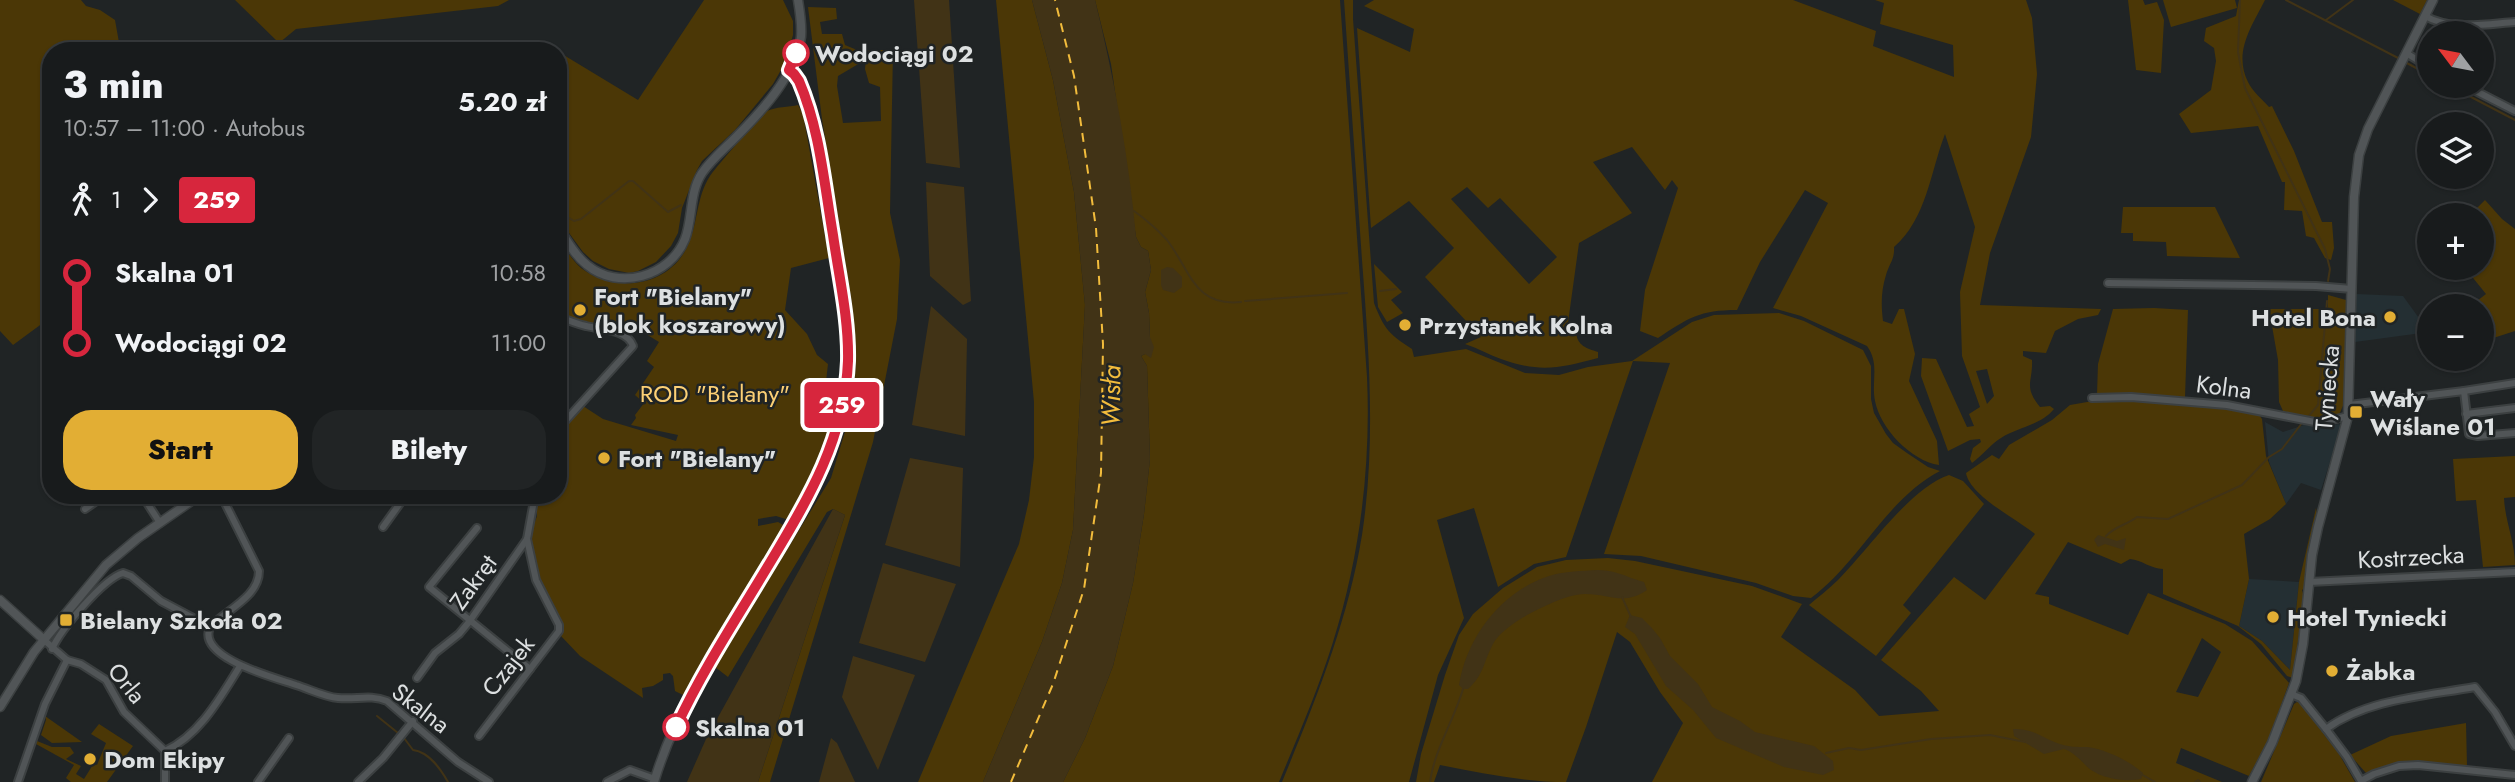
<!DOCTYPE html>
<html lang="pl">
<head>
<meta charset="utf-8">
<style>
	body { margin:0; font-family:Jost,sans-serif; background:#212425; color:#f1f3f6; height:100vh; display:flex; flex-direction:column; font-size:26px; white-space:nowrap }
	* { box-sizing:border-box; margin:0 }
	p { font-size:23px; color:#9fa1a3 }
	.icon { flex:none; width:38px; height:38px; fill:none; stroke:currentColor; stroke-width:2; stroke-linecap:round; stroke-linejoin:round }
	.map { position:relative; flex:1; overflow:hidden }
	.details { position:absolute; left:42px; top:42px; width:525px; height:462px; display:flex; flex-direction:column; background:#181b1c; border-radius:28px; box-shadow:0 2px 5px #0004,0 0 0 2px #36393b }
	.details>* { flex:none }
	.badge { padding:0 14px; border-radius:5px; font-size:24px; line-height:46px }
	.needle { width:46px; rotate:302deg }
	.controls { position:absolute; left:2417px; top:21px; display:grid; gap:14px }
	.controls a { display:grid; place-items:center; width:77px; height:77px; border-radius:50%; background:#181b1c; box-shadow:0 2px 5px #0004,0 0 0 2px #36393b; font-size:35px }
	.map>.badge { position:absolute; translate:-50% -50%; box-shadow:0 0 0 4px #fff }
	.legs { display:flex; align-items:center; gap:10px; height:77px; padding:0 21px; font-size:23px }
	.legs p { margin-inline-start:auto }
	.headline { display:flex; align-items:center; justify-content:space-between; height:119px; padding:0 21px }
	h1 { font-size:38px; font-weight:800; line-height:52px }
	.primary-button { display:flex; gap:14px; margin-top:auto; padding:14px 21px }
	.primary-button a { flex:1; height:80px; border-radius:28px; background:#e2ae34; color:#111; font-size:28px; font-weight:800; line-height:80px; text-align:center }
	.primary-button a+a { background:#212425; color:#f1f3f6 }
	ul { padding:0 21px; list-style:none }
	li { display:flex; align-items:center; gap:24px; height:70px; font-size:26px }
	li i { display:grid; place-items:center; width:10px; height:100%; margin:0 9px; background:currentColor }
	li i::after { content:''; width:18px; height:18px; margin:-9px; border:5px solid; border-radius:50%; background:#181b1c }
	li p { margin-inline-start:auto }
	li:first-child i { background:linear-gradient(#0000 50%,currentColor 0) }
	li:last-child i { background:linear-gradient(currentColor 50%,#0000 0) }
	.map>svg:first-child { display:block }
</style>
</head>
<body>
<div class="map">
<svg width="2515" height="782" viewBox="0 0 2515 782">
	<rect width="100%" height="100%" fill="#202425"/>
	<!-- built -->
	<g fill="#242f33">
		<path d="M2356,294L2403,296L2429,332L2355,342Z"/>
		<path d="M2265,422L2283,432L2304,425L2315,426L2342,424L2321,490L2301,483L2286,504L2269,462Z"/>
		<path d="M2249,579L2299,582L2290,670L2262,641L2239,626Z"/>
	</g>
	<!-- green -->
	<g fill="#4b3706" fill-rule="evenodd">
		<path d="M0,0H81L86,6L100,10L115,20L120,48L117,51H51V317L13,345L0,331Z"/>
		<path d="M235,0H509L498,6L296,29L279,43Z"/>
		<path d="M704,0H783L793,21V35L785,63L773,84L735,130L702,161L697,170L682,208L678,233L671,246L656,262L638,271L629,273L609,269L593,261L583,252L558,218V60L562,54L638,100Z"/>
		<path d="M996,0H1032L1053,80L1074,192L1085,305L1073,530L1062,583L1042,642L983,782H918L1019,544L1029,500L1034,457V402Z"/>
		<path d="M1095,0H1340L1367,377C1371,466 1360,556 1333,642C1318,690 1298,736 1279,782H1063L1085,738L1113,666L1133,583L1144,514L1150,459L1147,366L1141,356L1145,354L1150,337L1149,313L1145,292L1151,270L1148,251L1141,247L1136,237L1111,64Z"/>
		<path d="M1344,0H1353V19L1374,303C1384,329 1389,334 1412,349L1414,357L1466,349L1525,373L1559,375L1588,367L1632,361L1692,322L1714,315L1779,313L1804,321L1863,350L1871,366V399L1874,413L1886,434L1893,443L1907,453L1928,467L1940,471C1886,499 1859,563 1811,598L1793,596L1756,583L1641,556L1604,554L1670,363L1633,361L1566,557L1534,564L1498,587L1474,508L1437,520L1464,618L1438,675L1409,782H1282C1315,702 1348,621 1362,535C1376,443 1369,352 1362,260C1356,173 1350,87 1344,0Z"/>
		<path d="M1374,0H1793L1876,31L1873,46L1954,77L1953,45L1880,24L1884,3L1875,0H2026L2032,18L2037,74L2031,137L1990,253L1980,305L2101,309L2098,315L2078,319L2055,331L2046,353L2023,351V356L2032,360C2033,383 2023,386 2040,407L2050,406L2054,409C2041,425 2019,427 2001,438C1992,443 1982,456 1972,463L1970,459L1973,448L1981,442L1980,439L1970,440L1948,451L1921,376L1922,358L1936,359L1967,427L1974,426L1969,414L1980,407L1962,356L1960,292L1975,227L1945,134C1930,173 1927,218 1894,247C1895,259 1889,264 1886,275C1881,291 1881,305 1883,321L1892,324L1899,309H1904L1915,354L1909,381L1937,441L1939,465C1911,461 1880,428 1875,401C1871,381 1880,364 1867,346L1801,316L1773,308L1828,203L1805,190L1760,262L1737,310C1700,310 1688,318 1658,338L1640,331L1645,290L1678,188L1672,180L1665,190L1632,147L1593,162L1632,213L1579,243L1567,330L1576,333C1578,346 1586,348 1598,352V358C1561,368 1539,373 1501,359C1489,355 1478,348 1465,344L1481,337L1425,277L1454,248L1409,201L1371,228L1357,28L1410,52L1414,29L1364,6ZM1467,187L1488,208L1500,198L1557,257L1529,284L1451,199ZM1987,369L1994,396L1987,404L1976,371Z"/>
		<path d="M2128,0H2143L2145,5L2157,2L2164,20L2161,73L2136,70Z"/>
		<path d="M2163,0H2235L2237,8L2171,27Z"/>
		<path d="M2239,0H2265C2252,26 2233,52 2248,82C2252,91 2262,99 2269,107L2272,106L2294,151L2322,222H2332L2334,248L2331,260L2325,258L2314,238L2306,236L2302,211L2284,210L2285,182H2282L2258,126L2191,133L2179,114L2211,90L2216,61L2214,48L2204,41L2206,28L2236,16Z"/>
		<path d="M2393,0H2427L2420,14Z"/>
		<path d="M808,7L836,8L837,19L820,22L822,34H842L845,45L857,50L860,63L838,76L837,86L843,123L881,121L880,87L869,83L865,69L867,50H893L890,213L900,260L897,319L873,442L770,782H758L845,515L833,509L827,512L728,677L715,667L831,478L854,402L856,352L851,298L822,119Z"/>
		<path d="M798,105L803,114L829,258L791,268L785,310L807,334L817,355L828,364L825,390L839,393L829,444L813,481L789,520L776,516L758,519V526L778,522L785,526L685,696L675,691L673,676L670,673L663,674V680L653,686L642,688L643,698L580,656L561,636L562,623L542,590L536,572L530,536L537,516V495H558V432L583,406L603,419L676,441L678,435L631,425L636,418L635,415L644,403L635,395L654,367L647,361L659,342L636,328L630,334L613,328L588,324L558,313V249L564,247C569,254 575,263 581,268C615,294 668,287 687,247C698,225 696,197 710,176C714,169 762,114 767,111C775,107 789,107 798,105Z"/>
		<path d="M2485,200L2502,219L2515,229V331L2484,341L2482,306H2478L2477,301L2486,294L2465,268H2482V215H2470Z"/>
		<path d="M2123,207H2215L2240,258L2167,256L2166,242L2133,241V233H2121Z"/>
		<path d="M1374,264L1402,292L1391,300L1403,313L1387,322L1378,307Z"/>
		<path d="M2328,295L2346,300L2345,401L2339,415L2315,420L2283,411L2279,402L2278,360L2269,309H2322L2328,307Z"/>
		<path d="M2154,308L2188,310L2185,397L2097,395L2098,364L2113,309Z"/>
		<path d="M2133,400L2257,412L2262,419L2266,456L2286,504L2270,519L2244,534L2249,579L2239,626L2262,641L2290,670L2299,582L2316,508L2317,514L2311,541L2305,588L2302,590L2304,597L2293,678L2287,676L2261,644L2238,626L2163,594V569C2151,569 2142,560 2130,559L2121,564L2068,542L2035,594L2049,597V604L2128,635L2148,593L2225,624L2252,641L2289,683L2269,739L2249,776L2181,748L2176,763L2222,782H1652L1683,723L1660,692L1630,642L1617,632L1586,727L1566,782C1523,782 1482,773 1440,765L1434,782H1416L1421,754L1445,675L1459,635L1473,614L1503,588L1537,567L1566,560L1608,558L1635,561L1752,586L1802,604L1781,637L1855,690L1879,716L1939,711L1921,691L1881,660L1954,577L1985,600L2035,534C2017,519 1970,496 1966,473L1992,455L1999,459L2009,445L2052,420L2070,405L2093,401ZM2202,638L2221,652L2198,697L2176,692Z"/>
		<path d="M2515,456V497L2504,498C2505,521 2515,542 2515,565L2483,567L2476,500L2456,501L2453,459Z"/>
		<path d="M1949,475L1963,481L1984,504L1903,605L1911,613L1876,656L1809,605C1818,597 1829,589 1838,580C1867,551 1911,487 1949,475Z"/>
		<path d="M2297,702L2300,703L2339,754L2355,782H2261L2294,704Z"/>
		<path d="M45,716L82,742L52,743L41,735L46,720Z"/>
		<path d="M2466,723L2467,766L2403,761L2366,773L2350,755L2391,736Z"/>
		<path d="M99,724L133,746L107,782H71L66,778L74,765L36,744L37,741L52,747H70L74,753L66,759L81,766L76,774L84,779L94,763L97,765L106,743L91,734Z"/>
	</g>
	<!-- water -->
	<g fill="#413316">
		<path d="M914,0H949L960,168L926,163Z"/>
		<path d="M1032,0H1095C1114,78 1129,157 1136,237L1141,247L1148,251L1151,270L1145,292L1149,313L1150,337L1154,347L1151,358L1145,354L1141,356L1147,366L1150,459L1144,514L1133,583L1113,666L1085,738L1063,782H983L1042,642L1062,583L1073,530L1085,305L1074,192L1053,80Z"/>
		<path d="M926,182L964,187L971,301L963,305L930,276Z"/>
		<path d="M1167,267L1173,268L1182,277V287L1174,293L1163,290L1161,285V270Z"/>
		<path d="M931,306L967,339L965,436L912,425Z"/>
		<path d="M910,458L963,468L960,567L885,545Z"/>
		<path d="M833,509L845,515L758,782H687L706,739Z"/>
		<path d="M2098,535L2117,541L2126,538L2124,550L2105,544L2098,547L2094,540Z"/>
		<path d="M883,563L956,584L925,662L859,643Z"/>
		<path d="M1598,570C1620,571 1625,577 1644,582L1647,590C1624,606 1610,594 1585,594C1575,594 1564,598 1554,602C1535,610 1503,626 1493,644C1483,663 1484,675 1468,689H1463L1459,685C1467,636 1502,591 1549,576C1565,571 1582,571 1598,570Z"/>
		<path d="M1630,615L1642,618L1651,627L1660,638L1670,656L1698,684L1712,707L1740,721L1755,732L1814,746L1833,761L1834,770L1823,775L1784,767L1716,738L1693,710L1666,686L1635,634L1625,627Z"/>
		<path d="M853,656L915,675L878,770L842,697Z"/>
		<path d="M2013,729C2036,729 2041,738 2060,744C2069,747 2077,747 2087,747C2105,749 2130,761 2143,773L2141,779C2126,782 2104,779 2091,770C2082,763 2076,753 2064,749L2044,754L2014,736Z"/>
		<path d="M831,738L837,743L855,782H819Z"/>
	</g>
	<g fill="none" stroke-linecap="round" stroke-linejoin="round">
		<!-- stream -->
		<g stroke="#413316" stroke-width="2">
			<path d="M2240,0L2238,52L2245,88L2325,249L2330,269L2328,281"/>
			<path d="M2286,0L2400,59"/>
			<path d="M2326,20L2353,0"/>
			<path d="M2405,62L2429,75"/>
			<path d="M2450,86L2515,120"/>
			<path d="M1134,211C1145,219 1158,230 1167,240C1191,271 1194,307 1241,302"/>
			<path d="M563,221L569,218L574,221L581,219L629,181H633L668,212L681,205"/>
			<path d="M1380,291L1396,289"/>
			<path d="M1245,301L1347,293"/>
			<path d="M2308,417L2318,405L2327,301"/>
			<path d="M2106,536C2115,526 2127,525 2137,517L2168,519L2242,485L2269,457L2282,449L2302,423"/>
			<path d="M1622,597L1631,617"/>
			<path d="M377,716L398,733"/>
			<path d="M404,738L413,750C429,752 440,768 448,782"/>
			<path d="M1826,753L1849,748L1861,750L1931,739L1990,735L2025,742"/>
			<path d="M2141,774L2155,782"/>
			<path d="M1430,782C1434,751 1454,720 1463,689"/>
			<path d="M2195,782L2198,780L2200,782"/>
		</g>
		<!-- ferry -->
		<path stroke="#f2bc3c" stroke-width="2" stroke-dasharray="9 7" stroke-linecap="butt" d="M1011,782L1053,684L1084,589L1101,473L1103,344L1096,228L1074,76L1055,0"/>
		<defs>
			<g id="street">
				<path d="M2425,16C2451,31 2487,24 2515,22"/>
				<path d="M2406,53L2429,67"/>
				<path d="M2466,86L2515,111"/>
				<path d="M2108,283L2316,286L2352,289"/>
				<path d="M558,316C567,320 577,324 586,326C602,330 627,329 633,346L558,429"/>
				<path d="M2464,391L2515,383"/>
				<path d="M2092,398L2131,397L2227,405L2320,423L2348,416"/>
				<path d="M2349,405L2464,391L2469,434L2478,436L2515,433"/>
				<path d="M2466,414L2515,408"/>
				<path d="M142,495L160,523"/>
				<path d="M221,495L259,571C259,597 226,610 210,627C196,658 276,678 296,685C309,689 325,697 338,698C356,700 370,694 387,701L458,762L489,782"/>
				<path d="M85,509L105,495"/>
				<path d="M383,527L406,495"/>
				<path d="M477,528L429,587L530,669"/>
				<path d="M2309,582L2515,572"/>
				<path d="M43,639L67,660L81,664L106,680L124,712L165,751V782"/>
				<path d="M52,649C61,629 103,579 123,573L131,576L161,601L210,627"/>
				<path d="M417,678L435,653L459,634L469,622L527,539L535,495"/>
				<path d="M2291,694L2301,698L2326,729C2367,699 2425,696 2475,687L2495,712L2515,746"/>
				<path d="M2326,729L2347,757L2361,781L2374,774L2399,766L2418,765L2515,775"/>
				<path d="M479,736L559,631V625L536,580L527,539"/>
				<path d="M165,751C200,735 220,698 240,666"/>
				<path d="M18,782L45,704L67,660"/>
				<path d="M258,782L289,738"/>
				<path d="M358,782L383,758L413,721"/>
				<path d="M607,782L630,770L655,779"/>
			</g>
			<g id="secondary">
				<path d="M558,227C567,240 574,255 587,265C618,291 670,277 685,239C693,218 689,193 702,173C711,160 724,149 735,138C761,112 795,76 801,37C802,25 800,12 798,0"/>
				<path d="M0,600L43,639"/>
				<path d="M0,707L34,652L106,565L138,538L200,495"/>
				<path d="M654,782C679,698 734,623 779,549C803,508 831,466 840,420C852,359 843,307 834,246C826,191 821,133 798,81L794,73L789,70"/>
				<path d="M2252,782L2272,743L2296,681L2303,644L2312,555L2318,527L2348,416L2354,197L2359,155L2368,129L2433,0"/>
			</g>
		</defs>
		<!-- street casing -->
		<use href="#street" stroke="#3c4041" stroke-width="10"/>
		<!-- secondary casing -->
		<use href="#secondary" stroke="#3c4041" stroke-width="11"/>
		<!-- street -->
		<use href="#street" stroke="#515557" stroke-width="6"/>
		<!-- secondary -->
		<use href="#secondary" stroke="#515557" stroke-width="8"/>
	</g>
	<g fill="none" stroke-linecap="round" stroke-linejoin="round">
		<defs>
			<path id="line-1" d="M676,727C703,669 738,616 771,561C809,498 845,437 848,361C849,319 839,277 833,235C824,183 820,130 799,81L794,74L789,70L796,53"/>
		</defs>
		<!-- line-1 casing -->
		<use href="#line-1" stroke="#fff" stroke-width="16"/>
		<!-- line-1 -->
		<use href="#line-1" stroke="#d7263d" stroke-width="10"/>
	</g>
	<!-- markers -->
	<g fill="#fff" stroke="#d7263d" stroke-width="3.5">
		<circle cx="796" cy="53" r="12"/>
		<circle cx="676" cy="727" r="12"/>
	</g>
	<g fill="#e2ae34" stroke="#202425" stroke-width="2.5">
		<circle cx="580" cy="310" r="7"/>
		<circle cx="2390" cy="317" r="7"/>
		<circle cx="1405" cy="325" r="7"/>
		<rect x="2349" y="405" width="14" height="14" rx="3.5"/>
		<circle cx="604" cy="458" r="7"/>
		<circle cx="2273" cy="617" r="7"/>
		<rect x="59" y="613" width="14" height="14" rx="3.5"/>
		<circle cx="2332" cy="671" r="7"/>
		<circle cx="90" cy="759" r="7"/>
	</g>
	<g text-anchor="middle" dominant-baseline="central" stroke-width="5" stroke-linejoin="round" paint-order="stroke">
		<!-- stop labels -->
		<g font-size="24" font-weight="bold" fill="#dde0e1" stroke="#202425" text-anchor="start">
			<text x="815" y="53">Wodociągi 02</text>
			<text x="695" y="727">Skalna 01</text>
		</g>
		<!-- poi labels -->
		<g font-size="24" font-weight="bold" fill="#dde0e1" stroke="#202425" text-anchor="start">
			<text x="594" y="296">Fort "Bielany"<tspan x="594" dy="28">(blok koszarowy)</tspan></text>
			<text x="2376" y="317" text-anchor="end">Hotel Bona</text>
			<text x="1419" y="325">Przystanek Kolna</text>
			<text x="2370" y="398">Wały<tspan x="2370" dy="28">Wiślane 01</tspan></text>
			<text x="618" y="458">Fort "Bielany"</text>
			<text x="2287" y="617">Hotel Tyniecki</text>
			<text x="80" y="620">Bielany Szkoła 02</text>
			<text x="2346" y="671">Żabka</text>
			<text x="104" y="759">Dom Ekipy</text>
		</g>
		<!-- street labels -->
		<g font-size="24" fill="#dde0e1" stroke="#202425">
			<text transform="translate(2224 387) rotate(7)">Kolna</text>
			<text transform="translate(2327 388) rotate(-85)">Tyniecka</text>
			<text transform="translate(2411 557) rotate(-3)">Kostrzecka</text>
			<text transform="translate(473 582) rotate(-54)">Zakręt</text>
			<text transform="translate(508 666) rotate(-52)">Czajek</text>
			<text transform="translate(127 683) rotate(51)">Orla</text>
			<text transform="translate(421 708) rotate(37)">Skalna</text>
		</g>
		<!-- park labels -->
		<g font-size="24" fill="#fcd075" stroke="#202425">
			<text x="715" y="393">ROD "Bielany"</text>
		</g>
		<!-- water labels -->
		<g font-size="26" font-style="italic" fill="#f2bc3c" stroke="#202425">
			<text transform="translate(1111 396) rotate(-89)">Wisła</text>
		</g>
	</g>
</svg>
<div class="controls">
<a><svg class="needle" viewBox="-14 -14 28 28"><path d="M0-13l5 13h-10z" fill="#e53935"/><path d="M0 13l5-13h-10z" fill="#9fa1a3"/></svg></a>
<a><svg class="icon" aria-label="layers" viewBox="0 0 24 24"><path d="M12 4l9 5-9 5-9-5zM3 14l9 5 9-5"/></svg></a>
<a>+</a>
<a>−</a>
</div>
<b class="badge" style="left:842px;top:405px;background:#d7263d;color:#fff">259</b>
<section class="details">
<div class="headline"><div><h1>3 min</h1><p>10:57 – 11:00 · Autobus</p></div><b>5.20 zł</b></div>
<div class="legs"><svg class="icon" aria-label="walk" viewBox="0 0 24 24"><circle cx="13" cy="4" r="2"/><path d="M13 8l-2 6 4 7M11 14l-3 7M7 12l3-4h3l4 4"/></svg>1<svg class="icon" aria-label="forward" viewBox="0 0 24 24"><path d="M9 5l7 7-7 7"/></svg><b class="badge" style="background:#d7263d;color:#fff">259</b></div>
<ul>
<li><i style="color:#d7263d"></i><b>Skalna 01</b><p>10:58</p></li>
<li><i style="color:#d7263d"></i><b>Wodociągi 02</b><p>11:00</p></li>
</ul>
<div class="primary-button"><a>Start</a><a>Bilety</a></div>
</section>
</div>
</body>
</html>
